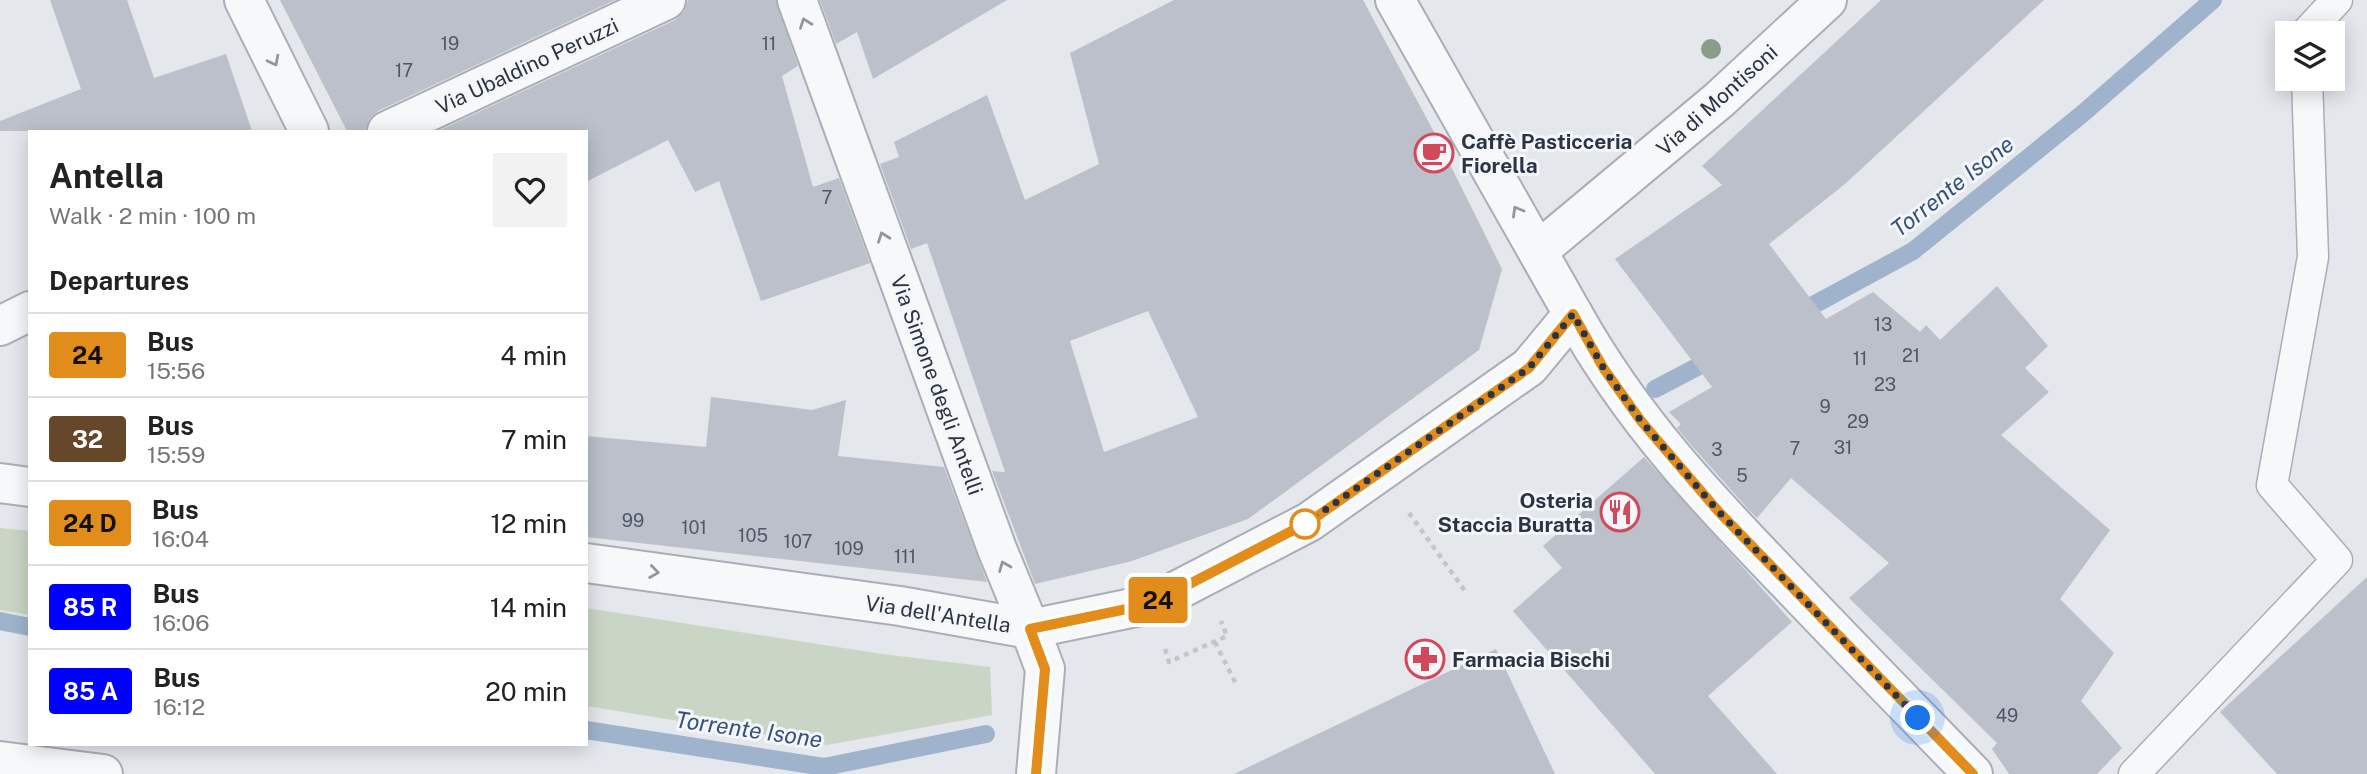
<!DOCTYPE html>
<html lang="en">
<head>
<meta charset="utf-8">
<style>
	body { margin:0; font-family:"Public Sans",sans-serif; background:#f2f2f2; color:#222; height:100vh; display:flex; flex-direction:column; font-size:26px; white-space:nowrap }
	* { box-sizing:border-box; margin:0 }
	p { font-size:23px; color:#767676 }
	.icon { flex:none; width:38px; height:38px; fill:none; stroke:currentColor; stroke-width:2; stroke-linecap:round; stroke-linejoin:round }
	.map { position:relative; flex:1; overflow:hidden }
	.side { position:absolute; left:28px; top:130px; width:560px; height:616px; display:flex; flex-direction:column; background:#fff; border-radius:0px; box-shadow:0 4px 18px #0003 }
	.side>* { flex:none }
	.badge { padding:0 14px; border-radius:5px; font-size:24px; line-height:46px }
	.fabs { position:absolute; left:2275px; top:21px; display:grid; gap:14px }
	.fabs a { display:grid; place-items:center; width:70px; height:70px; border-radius:0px; background:#fff; box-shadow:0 4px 18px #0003; font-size:35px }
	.you { position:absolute; width:35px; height:35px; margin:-18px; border:5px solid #fff; border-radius:50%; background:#1a73e8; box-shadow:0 0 0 10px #1a73e833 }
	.map>.badge { position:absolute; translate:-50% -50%; box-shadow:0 0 0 4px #fff }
	h2 { padding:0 21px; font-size:26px; line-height:63px }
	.round { display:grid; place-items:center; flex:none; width:74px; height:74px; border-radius:0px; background:#f2f2f2 }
	.headline { display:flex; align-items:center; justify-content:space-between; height:119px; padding:0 21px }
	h1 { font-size:33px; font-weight:700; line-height:52px }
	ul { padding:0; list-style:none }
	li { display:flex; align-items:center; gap:21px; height:84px; padding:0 21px; border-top:2px solid #e0e0e0 }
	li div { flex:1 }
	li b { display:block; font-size:26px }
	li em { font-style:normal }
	li .badge { min-width:77px; font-weight:700; text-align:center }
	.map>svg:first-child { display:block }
</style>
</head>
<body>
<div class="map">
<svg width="2367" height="774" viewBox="0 0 2367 774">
	<rect width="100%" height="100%" fill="#e4e7ec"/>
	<!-- green -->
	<g fill="#c9d6c5">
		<path d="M0,528L30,531V615L0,610Z"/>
		<path d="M586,608L882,654L990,667L992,715L827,745L586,706Z"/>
	</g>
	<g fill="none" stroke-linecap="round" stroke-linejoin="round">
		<!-- stream -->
		<g stroke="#9fb4cc" stroke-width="18">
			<path d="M1795,315L1913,251L2081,115L2213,0"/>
			<path d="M1655,389L1718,356"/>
			<path d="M0,621L30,627"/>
			<path d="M586,730L824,767L986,734"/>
		</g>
	</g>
	<!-- building -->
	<g fill="#bbc0ca" fill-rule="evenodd">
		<path d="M50,0H127L154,78L226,54L252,131H0V121L81,89Z"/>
		<path d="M280,0H615L378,111L369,119L365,131H347Z"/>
		<path d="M688,0H776L798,66L782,76L813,187L839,178L870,263L761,301L719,181L695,192L668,140L586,182V131H438L675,20L684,12Z"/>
		<path d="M820,0H1007L873,79L857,32L836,44Z"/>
		<path d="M1174,0H1363L1434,132L1502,269L1479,350L1248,519L1132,561L1035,584L992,471L1005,472L927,243L911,249L880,164L899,157L894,142L987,95L1025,200L1099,164L1070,53ZM1148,311L1198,417L1104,452L1070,341Z"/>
		<path d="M1881,0H2044L1845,184L1769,244L1826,319L1873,292L1920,332L1926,325L1940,340L1997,286L2048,346L2025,368L2049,392L2001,435L2110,530L2060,599L2114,653L2081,701L2122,748L2097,774H2009L1992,749L1997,743L1849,598L1889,563L1791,478L1757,518L1749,510L1691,445L1677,428L1681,424L1669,412L1712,387L1615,259L1722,185L1702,166Z"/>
		<path d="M711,397L812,410L846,400L838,456L944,467L987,582L586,537V436L706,447Z"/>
		<path d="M1644,457L1792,622L1708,696L1777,774H1655L1513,611L1562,568L1543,546Z"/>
		<path d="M2367,577V774H2277L2220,712Z"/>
		<path d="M1496,649L1555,774H1234Z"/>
	</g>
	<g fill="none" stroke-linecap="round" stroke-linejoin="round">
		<defs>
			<g id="service">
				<path d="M2306,33L2337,0"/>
				<path d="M2134,774L2337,560L2272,485L2313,257L2307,79"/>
			</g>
			<g id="minor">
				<path d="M244,0L309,131"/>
				<path d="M797,0L997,549L1030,629"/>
				<path d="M1539,250L1719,100L1827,0"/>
				<path d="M1573,314C1633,422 1710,502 1795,590C1854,652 1914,713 1973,774"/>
				<path d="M0,483L30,487"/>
				<path d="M586,563L900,606L1030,629"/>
			</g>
			<g id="tertiary">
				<path d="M387,131L666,0"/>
				<path d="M0,326L30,311"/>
				<path d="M0,761L103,774"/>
				<path d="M1036,774L1045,669L1030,629L1151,604L1309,522L1529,367L1573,314L1395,0"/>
			</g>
		</defs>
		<!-- service casing -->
		<use href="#service" stroke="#a9aeb7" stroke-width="33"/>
		<!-- minor casing -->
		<use href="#minor" stroke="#a9aeb7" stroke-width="42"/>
		<!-- tertiary casing -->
		<use href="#tertiary" stroke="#a9aeb7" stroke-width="42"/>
		<!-- path -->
		<g stroke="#c2c5cb" stroke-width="4.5" stroke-dasharray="5 5" stroke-linecap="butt">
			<path d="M1409,513L1465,591"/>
			<path d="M1215,642L1236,684"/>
			<path d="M1165,649L1169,662L1227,636L1221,621"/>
		</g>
		<!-- service -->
		<use href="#service" stroke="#f7f8fa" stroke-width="30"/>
		<!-- minor -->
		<use href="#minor" stroke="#f7f8fa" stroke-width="38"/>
		<!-- tertiary -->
		<use href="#tertiary" stroke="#f7f8fa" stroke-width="38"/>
	</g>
	<!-- trees -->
	<circle fill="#899d89" cx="1711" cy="49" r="10"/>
	<!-- one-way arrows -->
	<defs><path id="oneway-chevron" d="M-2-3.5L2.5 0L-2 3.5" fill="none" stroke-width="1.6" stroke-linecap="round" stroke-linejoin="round" transform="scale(1.75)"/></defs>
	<g stroke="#9196a0">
		<use href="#oneway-chevron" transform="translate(805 23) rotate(-110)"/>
		<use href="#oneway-chevron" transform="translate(274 61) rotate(63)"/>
		<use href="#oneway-chevron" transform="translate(1517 211) rotate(-120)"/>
		<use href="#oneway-chevron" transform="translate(883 237) rotate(-110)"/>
		<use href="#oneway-chevron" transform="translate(1004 566) rotate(-112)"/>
		<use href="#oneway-chevron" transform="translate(654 572) rotate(8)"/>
	</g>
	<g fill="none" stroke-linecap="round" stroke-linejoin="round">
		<defs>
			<path id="line" d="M1036,774L1045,669L1030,629L1151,604L1309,522L1529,368L1573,314L1604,369L1641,421L1718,511L1973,774"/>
		</defs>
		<!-- line casing -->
		<use href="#line" stroke="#fff" stroke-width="16"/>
		<!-- line -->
		<use href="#line" stroke="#e28c1b" stroke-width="10"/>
		<!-- walk -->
		<path stroke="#2b3445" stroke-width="7" stroke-dasharray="0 12.6" d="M1305,524L1529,368L1573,314L1604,369L1641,421L1718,511L1918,718"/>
	</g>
	<!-- icons -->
	<defs>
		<symbol id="cafe-ring" viewBox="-11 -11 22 22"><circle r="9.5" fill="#f4f6f9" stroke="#d1495b" stroke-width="1.5"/><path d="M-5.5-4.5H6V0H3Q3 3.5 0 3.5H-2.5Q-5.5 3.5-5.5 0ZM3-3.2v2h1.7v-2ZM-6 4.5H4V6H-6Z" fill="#d1495b"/></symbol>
		<symbol id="restaurant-ring" viewBox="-11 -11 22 22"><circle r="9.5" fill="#f4f6f9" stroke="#d1495b" stroke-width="1.5"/><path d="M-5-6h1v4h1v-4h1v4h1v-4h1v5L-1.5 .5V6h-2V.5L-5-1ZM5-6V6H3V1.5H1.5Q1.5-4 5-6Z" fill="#d1495b"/></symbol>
		<symbol id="pharmacy-ring" viewBox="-11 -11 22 22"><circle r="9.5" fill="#f4f6f9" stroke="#d1495b" stroke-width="1.5"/><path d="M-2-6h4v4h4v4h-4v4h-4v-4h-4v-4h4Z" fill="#d1495b"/></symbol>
	</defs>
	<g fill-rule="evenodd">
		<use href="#cafe-ring" x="1412" y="131" width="44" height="44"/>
		<use href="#restaurant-ring" x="1598" y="490" width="44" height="44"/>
		<use href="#pharmacy-ring" x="1403" y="637" width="44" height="44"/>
	</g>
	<!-- markers -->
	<circle fill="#fff" stroke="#e28c1b" stroke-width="3.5" cx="1305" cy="524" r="14"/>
	<g text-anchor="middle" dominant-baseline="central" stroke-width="6" stroke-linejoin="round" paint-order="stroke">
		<!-- number labels -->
		<g font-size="18" fill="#4f5766">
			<text x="450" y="43">19</text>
			<text x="769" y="43">11</text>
			<text x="404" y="70">17</text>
			<text x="827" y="197">7</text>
			<text x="1883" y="324">13</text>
			<text x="1911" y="355">21</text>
			<text x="1860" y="358">11</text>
			<text x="1885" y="384">23</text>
			<text x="1825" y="406">9</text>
			<text x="1858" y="421">29</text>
			<text x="1843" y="447">31</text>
			<text x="1795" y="448">7</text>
			<text x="1717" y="449">3</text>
			<text x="1742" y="475">5</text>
			<text x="633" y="520">99</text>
			<text x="694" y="527">101</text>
			<text x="753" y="535">105</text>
			<text x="798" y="541">107</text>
			<text x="849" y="548">109</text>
			<text x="905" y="556">111</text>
			<text x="2007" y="715">49</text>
		</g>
		<!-- street labels -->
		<g font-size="21" fill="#2b3445" stroke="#f4f6f9">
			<text transform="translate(527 66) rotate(-25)">Via Ubaldino Peruzzi</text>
			<text transform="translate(1717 100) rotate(-42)">Via di Montisoni</text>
			<text transform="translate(937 385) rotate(70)">Via Simone degli Antelli</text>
			<text transform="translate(938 614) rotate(9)">Via dell'Antella</text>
		</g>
		<!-- poi labels -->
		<g font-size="21" font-weight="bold" fill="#2b3445" stroke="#f4f6f9" text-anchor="start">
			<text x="1461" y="141">Caffè Pasticceria<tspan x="1461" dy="24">Fiorella</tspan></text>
			<text x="1593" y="500" text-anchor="end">Osteria<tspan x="1593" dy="24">Staccia Buratta</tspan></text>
			<text x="1452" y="659">Farmacia Bischi</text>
		</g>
		<!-- water labels -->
		<g font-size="23" font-style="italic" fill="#34527a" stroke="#f4f6f9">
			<text transform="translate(1952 186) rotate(-38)">Torrente Isone</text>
			<text transform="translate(749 729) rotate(8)">Torrente Isone</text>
		</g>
	</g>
</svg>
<div class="fabs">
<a><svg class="icon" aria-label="layers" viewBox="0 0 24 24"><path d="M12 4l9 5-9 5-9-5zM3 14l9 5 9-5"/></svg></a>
</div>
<div class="you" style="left:1918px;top:718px"></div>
<b class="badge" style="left:1158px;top:600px;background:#e28c1b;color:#111">24</b>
<section class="side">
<div class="headline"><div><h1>Antella</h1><p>Walk · 2 min · 100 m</p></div><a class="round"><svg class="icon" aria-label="heart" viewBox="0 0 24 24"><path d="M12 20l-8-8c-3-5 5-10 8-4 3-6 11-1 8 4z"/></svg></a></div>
<h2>Departures</h2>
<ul>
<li><span class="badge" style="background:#e28c1b;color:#111">24</span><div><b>Bus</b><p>15:56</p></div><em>4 min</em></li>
<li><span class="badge" style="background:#67472a;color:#fff">32</span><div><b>Bus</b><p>15:59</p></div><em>7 min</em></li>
<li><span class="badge" style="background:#e28c1b;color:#111">24 D</span><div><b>Bus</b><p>16:04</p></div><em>12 min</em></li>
<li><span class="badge" style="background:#00f;color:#fff">85 R</span><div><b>Bus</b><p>16:06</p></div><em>14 min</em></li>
<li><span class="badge" style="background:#00f;color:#fff">85 A</span><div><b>Bus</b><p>16:12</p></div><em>20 min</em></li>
</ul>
</section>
</div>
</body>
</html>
